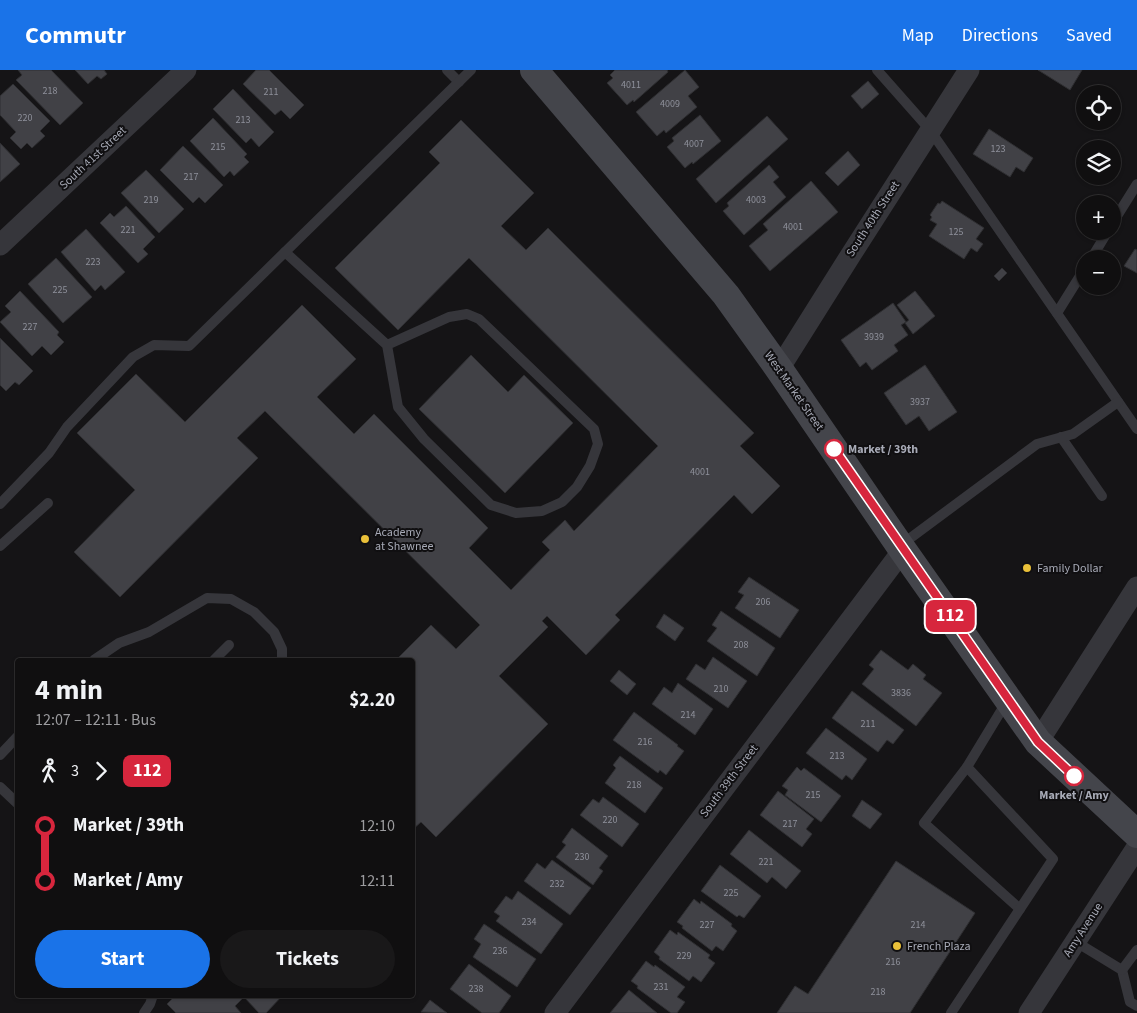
<!DOCTYPE html>
<html lang="en">
<head>
<meta charset="utf-8">
<style>
	body { margin:0; font-family:"Source Sans 3",sans-serif; background:#191819; color:#f1f3f6; height:100vh; display:flex; flex-direction:column; font-size:19px; white-space:nowrap }
	* { box-sizing:border-box; margin:0 }
	p { font-size:16px; color:#9c9c9f }
	.icon { flex:none; width:28px; height:28px; fill:none; stroke:currentColor; stroke-width:2; stroke-linecap:round; stroke-linejoin:round }
	.map { position:relative; flex:1; overflow:hidden }
	.side { position:absolute; left:15px; top:588px; width:400px; height:340px; display:flex; flex-direction:column; background:#100f10; border-radius:5px; box-shadow:0 1px 4px #0004,0 0 0 1px #302f30 }
	.side>* { flex:none }
	.badge { padding:0 10px; border-radius:8px; font-size:18px; line-height:32px }
	.controls { position:absolute; left:1076px; top:15px; display:grid; gap:10px }
	.controls a { display:grid; place-items:center; width:45px; height:45px; border-radius:50%; background:#100f10; box-shadow:0 1px 4px #0004,0 0 0 1px #302f30; font-size:25px }
	.map>.badge { position:absolute; translate:-50% -50%; box-shadow:0 0 0 2px #fff }
	.legs { display:flex; align-items:center; gap:8px; height:55px; padding:0 20px; font-size:16px }
	.legs p { margin-inline-start:auto }
	.overview { display:flex; align-items:center; justify-content:space-between; height:85px; padding:0 20px }
	h1 { font-size:28px; font-weight:700; line-height:38px }
	.primary-button { display:flex; gap:10px; margin-top:auto; padding:10px 20px }
	.primary-button a { flex:1; height:58px; border-radius:30px; background:#1a73e8; color:#fff; font-size:20px; font-weight:700; line-height:58px; text-align:center }
	.primary-button a+a { background:#191819; color:#f1f3f6 }
	ul { padding:0 20px; list-style:none }
	li { display:flex; align-items:center; gap:18px; height:55px; font-size:19px }
	li i { display:grid; place-items:center; width:8px; height:100%; margin:0 6px; background:currentColor }
	li i::after { content:''; width:12px; height:12px; margin:-6px; border:4px solid; border-radius:50%; background:#100f10 }
	li p { margin-inline-start:auto }
	li:first-child i { background:linear-gradient(#0000 50%,currentColor 0) }
	li:last-child i { background:linear-gradient(currentColor 50%,#0000 0) }
	header { display:flex; align-items:center; gap:30px; box-sizing:border-box; height:70px; padding:0 25px; background:#1a73e8; color:#fff }
	header strong { font-size:24px }
	nav { display:flex; gap:28px; margin-inline-start:auto; font-size:18px }
	.map>svg:first-child { display:block }
</style>
</head>
<body>
<header>
<strong>Commutr</strong>
<nav><a>Map</a><a>Directions</a><a>Saved</a></nav>
</header>
<div class="map">
<svg width="1137" height="943" viewBox="0 0 1137 943">
	<rect width="100%" height="100%" fill="#151416"/>
	<!-- building -->
	<g fill="#414146" stroke="#2f2f32">
		<path d="M18,0H51L83,33L60,55L16,10L22,5Z"/>
		<path d="M75,0H104L107,4L101,9L97,6L88,14Z"/>
		<path d="M256,0H269L304,35L290,49L281,40L275,45L243,14Z"/>
		<path d="M615,0H667L668,2L634,32L633,30L627,35L607,13L613,8L610,5Z"/>
		<path d="M685,0L699,17L688,26L697,37L666,63L664,60L657,66L636,42Z"/>
		<path d="M1038,0H1082L1070,20Z"/>
		<path d="M868,11L879,24L862,39L851,26Z"/>
		<path d="M13,14L50,51L40,61L45,66L32,78L27,73L21,79L10,68L16,62L0,45V26Z"/>
		<path d="M233,19L274,62L259,77L251,68L246,73L213,39Z"/>
		<path d="M700,45L721,71L693,94L692,92L685,98L667,77L674,71L672,68Z"/>
		<path d="M767,46L788,69L716,133L696,109Z"/>
		<path d="M213,48L247,84L244,87L249,92L234,106L230,101L224,107L190,71Z"/>
		<path d="M461,50L534,123L501,156L526,180L548,158L754,363L740,376L780,416L752,444L734,425L615,545L620,550L586,585L547,546L542,551L548,557L499,606L548,654L436,767L421,752L412,760V590H396L431,555L456,579L480,555L265,341L237,368L258,388L120,527L74,482L135,420L77,363L136,304L185,352L302,235L356,289L317,327L354,364L374,344L488,458L469,478L511,520L550,480L542,472L565,450L574,461L658,376L469,188L398,260L335,198L440,93L429,82Z"/>
		<path d="M989,59L1033,88L1024,102L1016,97L1010,107L973,84Z"/>
		<path d="M0,73L20,94L0,112Z"/>
		<path d="M183,76L223,115L205,133L199,127L193,133L160,100Z"/>
		<path d="M848,81L860,95L838,116L825,103Z"/>
		<path d="M769,95L779,107L773,112L786,127L744,165L723,141L729,136L727,133Z"/>
		<path d="M146,100L184,139L159,163L121,123Z"/>
		<path d="M811,111L838,142L770,201L749,176L768,160L763,154Z"/>
		<path d="M942,131L984,158L976,169L983,174L977,182L971,178L964,189L929,166L937,154L930,150L932,147L930,145L938,133L940,134Z"/>
		<path d="M126,136L155,167L143,179L148,184L138,193L100,153L110,143L114,147Z"/>
		<path d="M86,159L125,202L105,220L101,215L95,221L61,182Z"/>
		<path d="M1135,179L1137,180V203L1124,196Z"/>
		<path d="M56,188L92,227L63,253L28,214Z"/>
		<path d="M1002,198L1007,203L999,211L994,206Z"/>
		<path d="M20,221L59,262L57,265L64,272L51,285L42,276L32,286L0,252L11,242L5,236Z"/>
		<path d="M915,221L935,246L913,264L905,253L909,250L897,235Z"/>
		<path d="M893,233L906,252L901,255L908,265L894,275L898,281L872,300L866,292L860,297L841,270Z"/>
		<path d="M0,268L33,301L19,315L15,312L6,321L0,315Z"/>
		<path d="M471,285L508,322L524,305L573,353L505,423L419,339Z"/>
		<path d="M925,295L957,342L929,361L919,346L906,355L884,323Z"/>
		<path d="M749,507L799,540L780,568L735,538L744,525L738,522Z"/>
		<path d="M721,541L775,578L757,606L707,571L717,558L712,555Z"/>
		<path d="M664,544L684,558L675,571L656,557Z"/>
		<path d="M881,580L908,600L913,594L926,605L923,609L942,623L916,656L862,614L874,599L869,595Z"/>
		<path d="M713,587L747,611L728,638L686,609L696,594L705,600Z"/>
		<path d="M619,600L636,614L627,625L610,611Z"/>
		<path d="M678,613L713,639L695,665L652,634L664,617L672,623Z"/>
		<path d="M852,621L904,660L893,674L887,670L878,682L832,648Z"/>
		<path d="M634,642L678,675L677,676L684,681L666,705L660,700L658,703L613,670Z"/>
		<path d="M826,658L867,689L852,710L846,705L842,710L806,683Z"/>
		<path d="M620,686L663,718L645,743L605,713L616,698L613,695Z"/>
		<path d="M797,697L801,701L804,698L841,726L821,752L785,725L788,720L782,716Z"/>
		<path d="M778,721L814,749L806,759L812,764L802,777L760,745Z"/>
		<path d="M603,727L639,754L622,777L580,745L593,729L599,733Z"/>
		<path d="M862,730L882,744L870,759L852,746Z"/>
		<path d="M572,758L608,786L599,798L603,801L593,815L556,787L566,775L562,772Z"/>
		<path d="M749,760L801,801L786,819L772,807L767,813L730,784Z"/>
		<path d="M552,790L591,818L570,845L524,811L537,793L545,799Z"/>
		<path d="M896,791L975,843L910,943H777L795,916L808,924Z"/>
		<path d="M720,795L761,826L744,848L739,845L737,847L701,821Z"/>
		<path d="M518,821L563,854L541,884L496,851L500,846L494,842L506,826L512,830Z"/>
		<path d="M694,829L700,834L701,831L732,854L731,856L737,861L723,881L716,876L712,881L682,858L683,856L677,852Z"/>
		<path d="M484,854L536,889L517,917L473,887L481,874L474,869Z"/>
		<path d="M670,860L677,865L678,862L710,885L708,888L715,893L701,912L693,906L689,911L659,889L660,887L654,882Z"/>
		<path d="M646,891L654,897L655,895L685,917L677,927L685,932L677,943H671L637,918L638,916L631,911Z"/>
		<path d="M469,894L511,926L499,943H482L450,919Z"/>
		<path d="M629,920L657,943H610Z"/>
		<path d="M176,925H283L266,943H259L244,927L235,936L241,943H176L167,934Z"/>
		<path d="M430,930L447,943L421,942Z"/>
	</g>
	<g fill="none" stroke-linecap="round" stroke-linejoin="round">
		<!-- lane -->
		<g stroke="#36363b" stroke-width="10">
			<path d="M447,0L459,12"/>
			<path d="M877,0L930,60L1137,359"/>
			<path d="M1112,154L1137,114"/>
			<path d="M285,182L387,275L398,337L424,369L491,435L516,443L542,441L562,432L577,417L590,396L598,374L594,359L479,249L467,244L449,247L387,275"/>
			<path d="M1091,189L1108,161"/>
			<path d="M1057,243L1085,198"/>
			<path d="M1061,367L1102,426"/>
			<path d="M0,434L49,383L67,357L133,287L154,275L189,276L471,0"/>
			<path d="M901,475L1037,374L1073,364L1118,332"/>
			<path d="M0,476L48,433"/>
			<path d="M94,590L119,573L149,562L207,528L231,529L254,542L274,562L282,579V590"/>
			<path d="M214,590L229,575"/>
			<path d="M0,685L18,666"/>
			<path d="M967,697L924,753L1020,839"/>
			<path d="M0,717L18,734"/>
			<path d="M1076,872L1122,900L1130,932L1137,936"/>
			<path d="M1122,900L1137,880"/>
			<path d="M144,943L150,934L153,925"/>
			<path d="M951,943L1053,789L967,697L1007,631"/>
		</g>
		<!-- street -->
		<g stroke="#36363b" stroke-width="21">
			<path d="M0,175L186,0"/>
			<path d="M779,299L852,183L969,0"/>
			<path d="M1038,672L1137,517"/>
			<path d="M555,943L903,480"/>
			<path d="M1029,943L1137,777"/>
		</g>
		<!-- secondary -->
		<path stroke="#44454b" stroke-width="28" d="M534,0L726,225L779,299L900,476L1038,672L1137,764"/>
	</g>
	<g fill="none" stroke-linecap="round" stroke-linejoin="round">
		<defs>
			<path id="line-1" d="M834,379L1038,672L1074,706"/>
		</defs>
		<!-- line-1 casing -->
		<use href="#line-1" stroke="#fff" stroke-width="11"/>
		<!-- line-1 -->
		<use href="#line-1" stroke="#d7263d" stroke-width="8"/>
	</g>
	<!-- markers -->
	<g fill="#fff" stroke="#d7263d" stroke-width="2.5">
		<circle cx="834" cy="379" r="9"/>
		<circle cx="1074" cy="706" r="9"/>
	</g>
	<g fill="#e9c039" stroke="#100f11" stroke-width="2">
		<circle cx="365" cy="469" r="5"/>
		<circle cx="1027" cy="498" r="5"/>
		<circle cx="897" cy="876" r="5"/>
	</g>
	<g text-anchor="middle" dominant-baseline="central" stroke-width="4" stroke-linejoin="round" paint-order="stroke">
		<!-- number labels -->
		<g font-size="10" fill="#8e909a">
			<text x="631" y="15">4011</text>
			<text x="50" y="21">218</text>
			<text x="271" y="22">211</text>
			<text x="670" y="34">4009</text>
			<text x="25" y="48">220</text>
			<text x="243" y="50">213</text>
			<text x="694" y="74">4007</text>
			<text x="218" y="77">215</text>
			<text x="998" y="79">123</text>
			<text x="191" y="107">217</text>
			<text x="151" y="130">219</text>
			<text x="756" y="130">4003</text>
			<text x="793" y="157">4001</text>
			<text x="128" y="160">221</text>
			<text x="956" y="162">125</text>
			<text x="93" y="192">223</text>
			<text x="60" y="220">225</text>
			<text x="30" y="257">227</text>
			<text x="874" y="267">3939</text>
			<text x="920" y="332">3937</text>
			<text x="700" y="402">4001</text>
			<text x="763" y="532">206</text>
			<text x="741" y="575">208</text>
			<text x="721" y="619">210</text>
			<text x="901" y="623">3836</text>
			<text x="688" y="645">214</text>
			<text x="868" y="654">211</text>
			<text x="645" y="672">216</text>
			<text x="837" y="686">213</text>
			<text x="634" y="715">218</text>
			<text x="813" y="725">215</text>
			<text x="610" y="750">220</text>
			<text x="790" y="754">217</text>
			<text x="582" y="787">230</text>
			<text x="766" y="792">221</text>
			<text x="557" y="814">232</text>
			<text x="731" y="823">225</text>
			<text x="529" y="852">234</text>
			<text x="707" y="855">227</text>
			<text x="918" y="855">214</text>
			<text x="500" y="881">236</text>
			<text x="684" y="886">229</text>
			<text x="893" y="892">216</text>
			<text x="661" y="917">231</text>
			<text x="476" y="919">238</text>
			<text x="878" y="922">218</text>
		</g>
		<!-- street labels -->
		<g font-size="12" fill="#a7aab6" stroke="#100f11">
			<text transform="translate(93 88) rotate(-43)">South 41st Street</text>
			<text transform="translate(873 149) rotate(-57)">South 40th Street</text>
			<text transform="translate(794 321) rotate(55)">West Market Street</text>
			<text transform="translate(729 711) rotate(-53)">South 39th Street</text>
			<text transform="translate(1083 860) rotate(-57)">Amy Avenue</text>
		</g>
		<!-- stop labels -->
		<g font-size="12" font-weight="bold" fill="#a7aab6" stroke="#100f11" text-anchor="start">
			<text x="848" y="379">Market / 39th</text>
			<text x="1074" y="725" text-anchor="middle">Market / Amy</text>
		</g>
		<!-- poi labels -->
		<g font-size="12" fill="#a7aab6" stroke="#100f11" text-anchor="start">
			<text x="375" y="462">Academy<tspan x="375" dy="14">at Shawnee</tspan></text>
			<text x="1037" y="498">Family Dollar</text>
			<text x="907" y="876">French Plaza</text>
		</g>
	</g>
</svg>
<div class="controls">
<a><svg class="icon" aria-label="locate" viewBox="0 0 24 24"><circle cx="12" cy="12" r="6"/><path d="M12 2v4M12 18v4M2 12h4M18 12h4"/></svg></a>
<a><svg class="icon" aria-label="layers" viewBox="0 0 24 24"><path d="M12 4l9 5-9 5-9-5zM3 14l9 5 9-5"/></svg></a>
<a>+</a>
<a>−</a>
</div>
<b class="badge" style="left:950px;top:546px;background:#d7263d;color:#fff">112</b>
<section class="side">
<div class="overview"><div><h1>4 min</h1><p>12:07 – 12:11 · Bus</p></div><b>$2.20</b></div>
<div class="legs"><svg class="icon" aria-label="walk" viewBox="0 0 24 24"><circle cx="13" cy="4" r="2"/><path d="M13 8l-2 6 4 7M11 14l-3 7M7 12l3-4h3l4 4"/></svg>3<svg class="icon" aria-label="forward" viewBox="0 0 24 24"><path d="M9 5l7 7-7 7"/></svg><b class="badge" style="background:#d7263d;color:#fff">112</b></div>
<ul>
<li><i style="color:#d7263d"></i><b>Market / 39th</b><p>12:10</p></li>
<li><i style="color:#d7263d"></i><b>Market / Amy</b><p>12:11</p></li>
</ul>
<div class="primary-button"><a>Start</a><a>Tickets</a></div>
</section>
</div>
</body>
</html>
